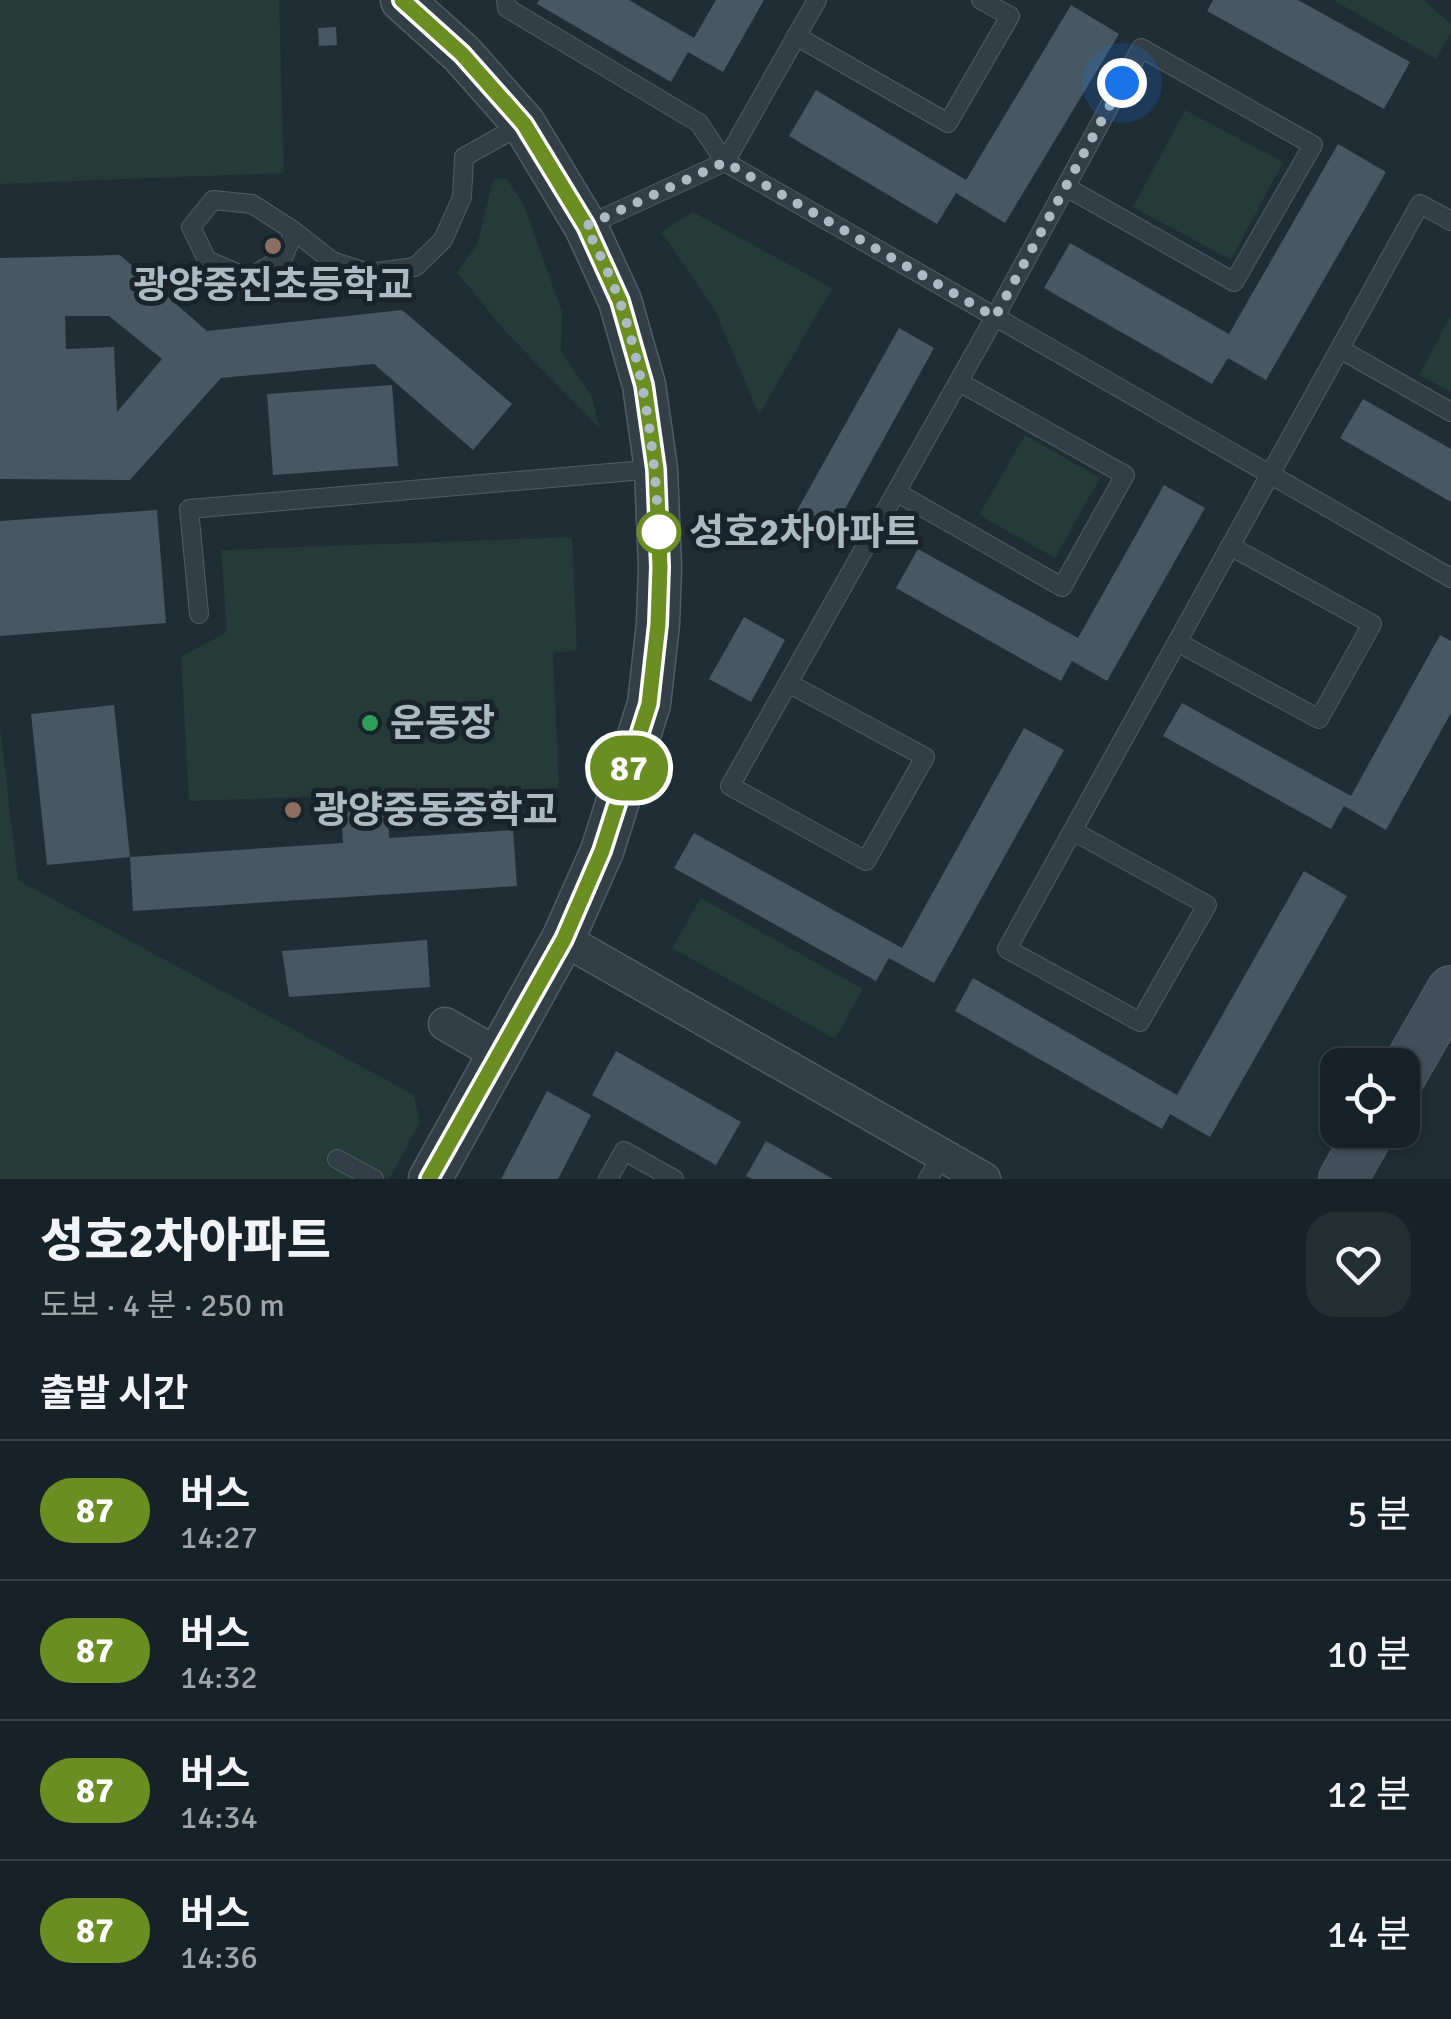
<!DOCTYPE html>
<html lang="ko">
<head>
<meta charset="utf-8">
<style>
	body { margin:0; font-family:Signika,"Noto Sans KR",sans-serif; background:#242f34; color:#f1f3f6; height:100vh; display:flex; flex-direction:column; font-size:38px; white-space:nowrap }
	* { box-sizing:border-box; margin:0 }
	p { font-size:32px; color:#9ea4a8 }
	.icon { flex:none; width:55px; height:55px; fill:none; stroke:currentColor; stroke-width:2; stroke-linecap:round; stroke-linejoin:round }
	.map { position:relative; height:1179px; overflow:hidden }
	.panel { display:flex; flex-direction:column; background:#172228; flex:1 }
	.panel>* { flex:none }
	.badge { padding:0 20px; border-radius:32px; font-size:35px; line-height:65px }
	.tools { position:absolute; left:1320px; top:1048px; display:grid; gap:20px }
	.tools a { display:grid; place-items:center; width:100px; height:100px; border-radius:20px; background:#172228; box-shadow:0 2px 8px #0004,0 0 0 2px #363f45; font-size:50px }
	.you { position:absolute; width:50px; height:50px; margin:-25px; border:8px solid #fff; border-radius:50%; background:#1a73e8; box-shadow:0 0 0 15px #1a73e833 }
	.map>.badge { position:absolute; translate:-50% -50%; box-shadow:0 0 0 5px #fff }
	h2 { padding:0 40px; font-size:38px; line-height:90px }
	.round { display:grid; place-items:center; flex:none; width:105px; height:105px; border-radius:30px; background:#242f34 }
	.summary { display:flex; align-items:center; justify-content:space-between; height:170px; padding:0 40px }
	h1 { font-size:48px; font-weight:800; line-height:75px }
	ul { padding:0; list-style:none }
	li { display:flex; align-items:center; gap:30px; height:140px; padding:0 40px; border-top:2px solid #363f45 }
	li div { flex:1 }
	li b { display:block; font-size:38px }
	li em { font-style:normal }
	li .badge { min-width:110px; font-weight:700; text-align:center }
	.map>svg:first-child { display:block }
</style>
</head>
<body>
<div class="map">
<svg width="1451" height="1179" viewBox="0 0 1451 1179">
	<rect width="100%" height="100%" fill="#1f2d35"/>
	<!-- green -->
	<g fill="#243b37">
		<path d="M0,0H279L284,173L0,184Z"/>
		<path d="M1333,0H1423L1451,24V32L1436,59Z"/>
		<path d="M1185,110L1283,162L1231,260L1133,207Z"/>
		<path d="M506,178L524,205L562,312L561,352L591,394L600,429L502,328L457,272L477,245L493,180Z"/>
		<path d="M693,212L832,288L759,415L715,310L661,232Z"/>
		<path d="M1451,315V392L1419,375Z"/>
		<path d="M1025,435L1100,478L1055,558L979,515Z"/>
		<path d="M572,537L577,651L553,653L559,788L189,801L181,657L227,632L221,550Z"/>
		<path d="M0,726L18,880L414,1095L420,1123L389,1179H0Z"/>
		<path d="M701,898L863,989L835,1039L672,948Z"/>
	</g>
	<!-- building -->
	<g fill="#475862" fill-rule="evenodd">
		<path d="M539,0H629L694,38L716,0H764L723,72L688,52L671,82L537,4Z"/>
		<path d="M1213,0H1298L1410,62L1384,109L1207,11Z"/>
		<path d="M1071,5L1119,34L1005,223L956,193L937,224L789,136L816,90L966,180Z"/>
		<path d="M336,27L337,45L319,46L318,28Z"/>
		<path d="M1338,144L1386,172L1266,380L1228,358L1212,384L1044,288L1070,243L1229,334Z"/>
		<path d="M120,255L207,331L402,310L512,404L473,450L374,364L221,378L130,480L0,479V258ZM65,316H109L162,359L117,412L114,347L66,349Z"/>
		<path d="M899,328L934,348L831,534L795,514Z"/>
		<path d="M392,385L398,466L273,475L267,394Z"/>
		<path d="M1363,399L1451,449V502L1340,438Z"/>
		<path d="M1164,485L1205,508L1107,681L1072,661L1061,681L896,588L918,549L1078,638Z"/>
		<path d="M157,510L166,623L0,636V521Z"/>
		<path d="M744,617L785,640L751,702L709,679Z"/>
		<path d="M1440,635L1451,641V713L1386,830L1344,806L1331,829L1163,736L1182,703L1351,796Z"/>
		<path d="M114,705L130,857L47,865L31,714Z"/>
		<path d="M1024,728L1064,750L934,983L889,958L876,981L674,868L694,833L902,948Z"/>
		<path d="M387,799L389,838L513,830L517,886L133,911L130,857L343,843L341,802Z"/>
		<path d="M1304,871L1347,896L1210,1137L1170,1114L1162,1129L955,1011L973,978L1177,1095Z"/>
		<path d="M427,940L430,987L289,997L282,951Z"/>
		<path d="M616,1051L741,1122L716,1165L592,1095Z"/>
		<path d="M547,1091L591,1115L558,1179H501Z"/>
		<path d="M766,1141L833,1179H752L746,1176Z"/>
	</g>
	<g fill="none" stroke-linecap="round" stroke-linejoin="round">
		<defs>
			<g id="service">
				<path d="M506,0L507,8L699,123L725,162L1451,578"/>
				<path d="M796,36L948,123L1010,16L981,0"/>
				<path d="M586,226L725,162L817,0"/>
				<path d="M294,231L283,258L248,278L207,260L191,227L213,200L252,204L294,231L332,261L369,273L415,267L443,240L462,197L464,157L523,124"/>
				<path d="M1340,349L1451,412"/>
				<path d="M896,492L1062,587L1125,475L959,382"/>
				<path d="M199,614L189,509L656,469"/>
				<path d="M1177,642L1319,719L1372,624L1230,546"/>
				<path d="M788,683L925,757L866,861L730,786L995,317L1141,48L1313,145L1234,282L1066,187"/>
				<path d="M1073,831L1207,905L1140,1022L1007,949L1420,204L1451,221"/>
				<path d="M337,1159L374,1179"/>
				<path d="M608,1179L624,1151L674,1179"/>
				<path d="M928,1179L942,1155"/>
			</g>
			<g id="minor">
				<path d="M563,939L984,1179"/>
				<path d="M445,1024L499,1055"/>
			</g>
			<path id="tertiary" d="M402,0L462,54L524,124L586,227L620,301L644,385L656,469L660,567L658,624L649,704L602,851L563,939L430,1179"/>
			<g id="secondary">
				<path d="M1402,1075L1451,990"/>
				<path d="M1343,1179L1371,1130"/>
			</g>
		</defs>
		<!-- service casing -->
		<use href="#service" stroke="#505d64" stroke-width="20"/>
		<!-- minor casing -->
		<use href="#minor" stroke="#505d64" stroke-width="35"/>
		<!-- tertiary casing -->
		<use href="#tertiary" stroke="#505d64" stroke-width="45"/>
		<!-- secondary casing -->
		<use href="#secondary" stroke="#505d64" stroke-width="50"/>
		<!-- service -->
		<use href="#service" stroke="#323f46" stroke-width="18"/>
		<!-- minor -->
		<use href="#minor" stroke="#323f46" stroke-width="32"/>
		<!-- tertiary -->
		<use href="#tertiary" stroke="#323f46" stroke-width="42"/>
		<!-- secondary -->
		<use href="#secondary" stroke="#404f59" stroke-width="48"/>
	</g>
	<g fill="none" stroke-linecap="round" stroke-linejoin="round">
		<defs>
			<path id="line" d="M402,0L462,54L524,124L586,226L620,301L644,385L656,469L660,567L658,624L649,704L602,851L564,939L429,1179"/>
		</defs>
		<!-- line casing -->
		<use href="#line" stroke="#fff" stroke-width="22"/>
		<!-- line -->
		<use href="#line" stroke="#6b8e23" stroke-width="15"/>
		<!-- walk -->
		<path stroke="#acbac3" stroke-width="10" stroke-dasharray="0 18" d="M659,532V534C655,456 646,380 621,305C612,278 598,252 586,226L725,162L995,317L1122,83"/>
	</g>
	<!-- markers -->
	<g fill="#8d6e63" stroke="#18232a" stroke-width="4">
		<circle cx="273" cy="246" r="10"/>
		<circle cx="293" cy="810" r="10"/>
	</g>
	<circle fill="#fff" stroke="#6b8e23" stroke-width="5" cx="659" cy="532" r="20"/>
	<circle fill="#2e9e5b" stroke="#18232a" stroke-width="4" cx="370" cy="723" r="10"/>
	<g text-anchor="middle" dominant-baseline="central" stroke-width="10" stroke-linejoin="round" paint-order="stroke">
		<!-- poi labels -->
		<g font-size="38" font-weight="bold" fill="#acbac3" stroke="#18232a" text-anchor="start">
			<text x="273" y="285" text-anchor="middle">광양중진초등학교</text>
			<text x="390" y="723">운동장</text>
			<text x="313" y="810">광양중동중학교</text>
		</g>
		<!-- stop labels -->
		<g font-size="38" font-weight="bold" fill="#acbac3" stroke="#18232a" text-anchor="start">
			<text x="689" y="532">성호2차아파트</text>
		</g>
	</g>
</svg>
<div class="tools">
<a><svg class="icon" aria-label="locate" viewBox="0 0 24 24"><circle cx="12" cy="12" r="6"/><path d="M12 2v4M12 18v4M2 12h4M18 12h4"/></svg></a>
</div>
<div class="you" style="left:1122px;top:83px"></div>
<b class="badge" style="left:629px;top:768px;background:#6b8e23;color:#fff">87</b>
</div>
<section class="panel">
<div class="summary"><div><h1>성호2차아파트</h1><p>도보 · 4 분 · 250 m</p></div><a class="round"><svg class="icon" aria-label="heart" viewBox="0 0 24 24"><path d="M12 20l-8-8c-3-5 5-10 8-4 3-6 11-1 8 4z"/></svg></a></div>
<h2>출발 시간</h2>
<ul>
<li><span class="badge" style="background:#6b8e23;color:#fff">87</span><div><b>버스</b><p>14:27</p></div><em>5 분</em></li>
<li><span class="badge" style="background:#6b8e23;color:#fff">87</span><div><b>버스</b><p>14:32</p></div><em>10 분</em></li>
<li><span class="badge" style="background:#6b8e23;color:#fff">87</span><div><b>버스</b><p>14:34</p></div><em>12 분</em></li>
<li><span class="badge" style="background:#6b8e23;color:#fff">87</span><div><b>버스</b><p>14:36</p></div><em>14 분</em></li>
</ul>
</section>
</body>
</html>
